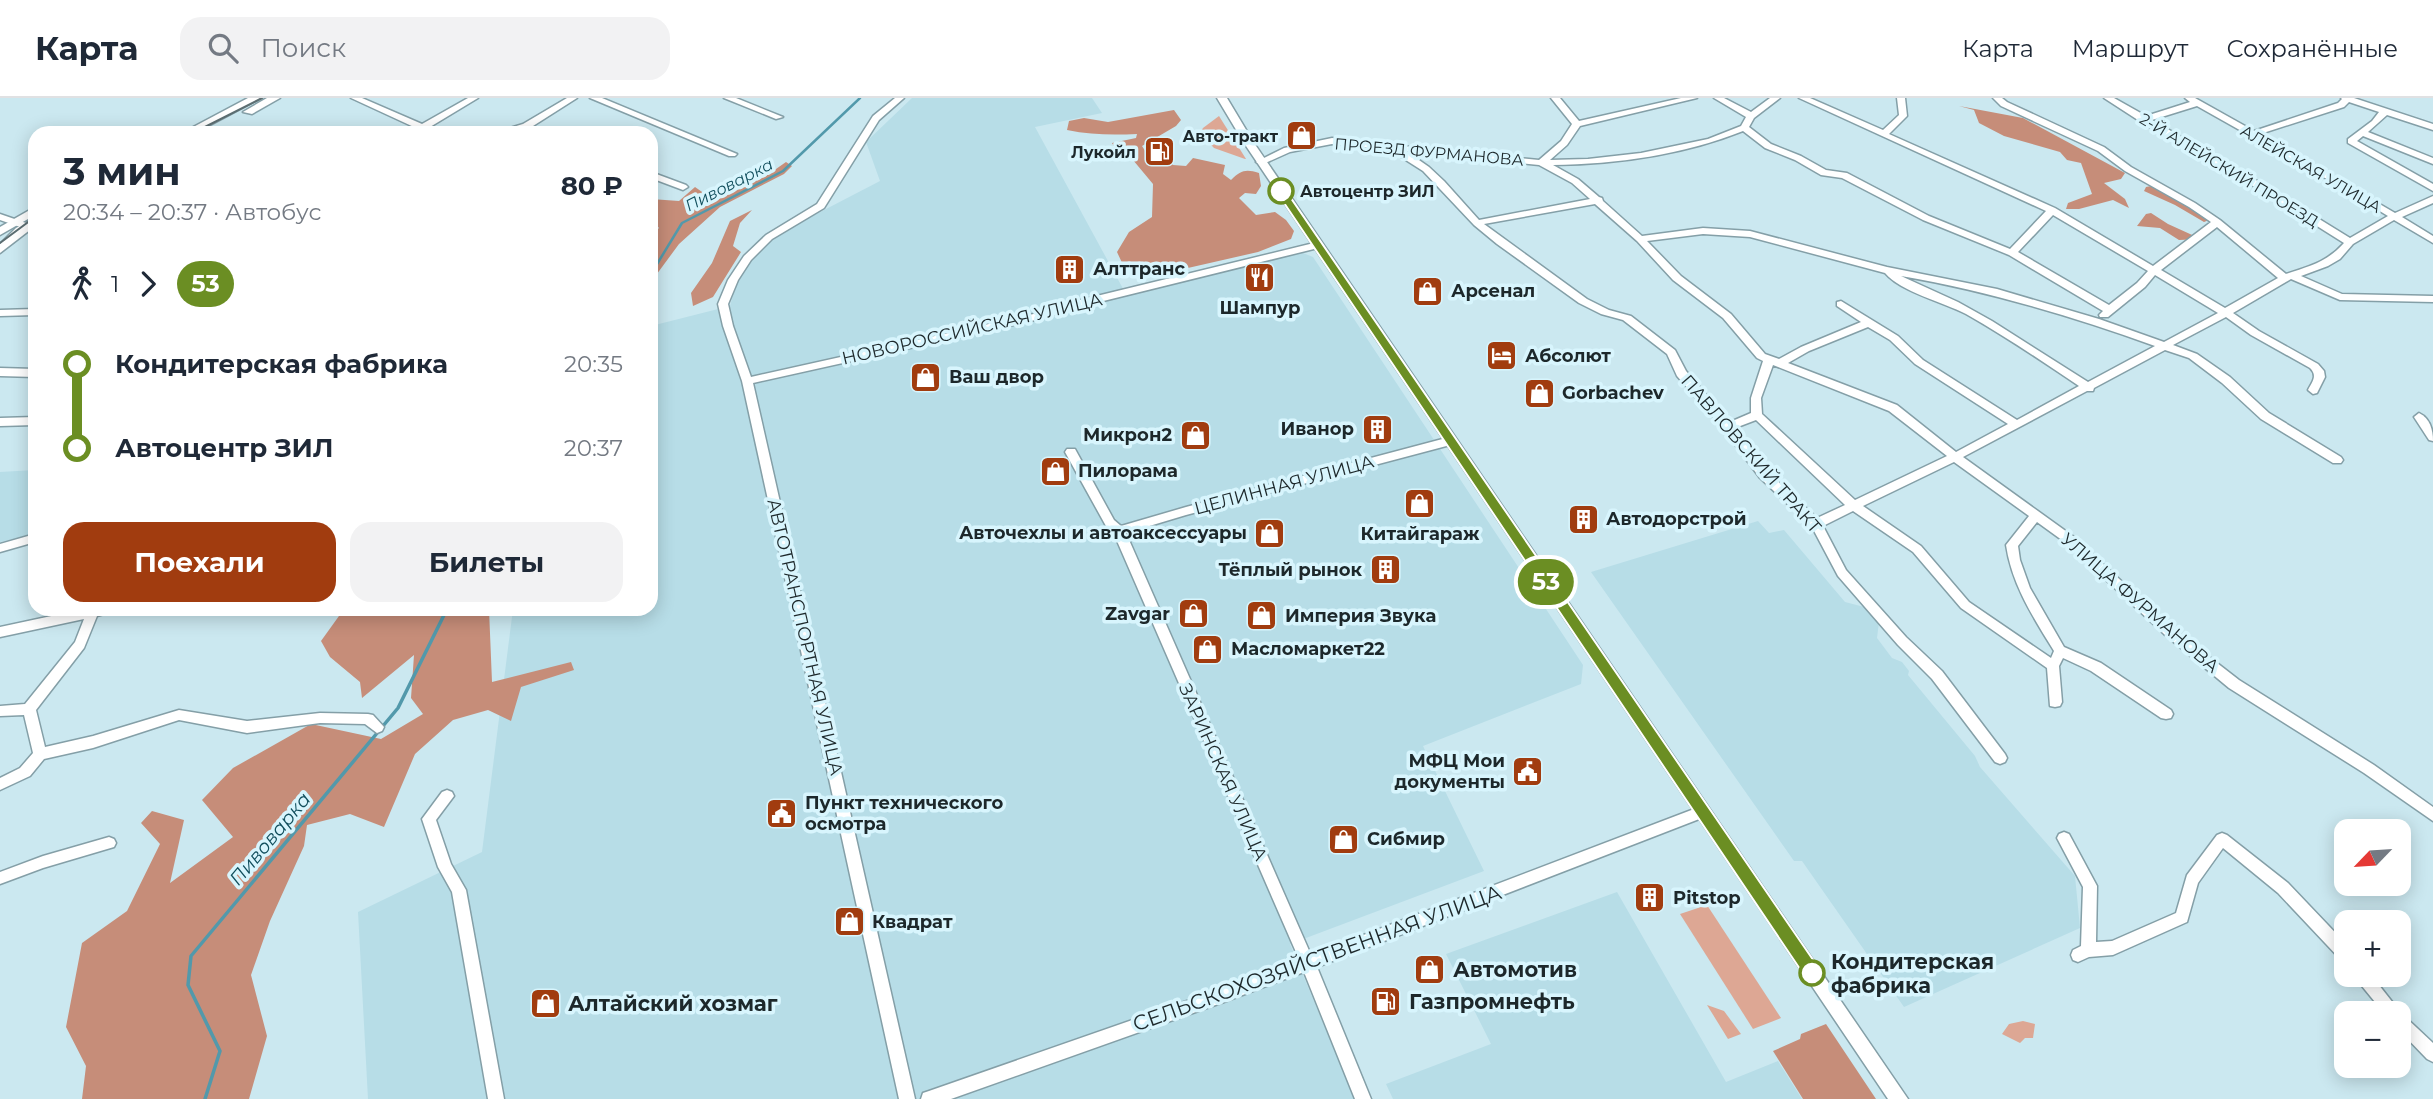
<!DOCTYPE html>
<html lang="ru">
<head>
<meta charset="utf-8">
<style>
	body { margin:0; font-family:Montserrat,sans-serif; background:#f2f2f3; color:#1f2937; height:100vh; display:flex; flex-direction:column; font-size:26px; white-space:nowrap }
	* { box-sizing:border-box; margin:0 }
	p { font-size:23px; color:#747a83 }
	.icon { flex:none; width:38px; height:38px; fill:none; stroke:currentColor; stroke-width:2; stroke-linecap:round; stroke-linejoin:round }
	.map { position:relative; flex:1; overflow:hidden }
	.side { position:absolute; left:28px; top:28px; width:630px; height:490px; display:flex; flex-direction:column; background:#fff; border-radius:21px; box-shadow:0 4px 18px #0003 }
	.side>* { flex:none }
	.badge { padding:0 14px; border-radius:23px; font-size:24px; line-height:46px }
	.needle { width:46px; rotate:245deg }
	.buttons { position:absolute; left:2334px; top:721px; display:grid; gap:14px }
	.buttons a { display:grid; place-items:center; width:77px; height:77px; border-radius:14px; background:#fff; box-shadow:0 4px 18px #0003; font-size:35px }
	.map>.badge { position:absolute; translate:-50% -50%; box-shadow:0 0 0 4px #fff }
	.legs { display:flex; align-items:center; gap:10px; height:77px; padding:0 35px; font-size:23px }
	.legs p { margin-inline-start:auto }
	.summary { display:flex; align-items:center; justify-content:space-between; height:119px; padding:0 35px }
	h1 { font-size:38px; font-weight:700; line-height:52px }
	.action { display:flex; gap:14px; margin-top:auto; padding:14px 35px }
	.action a { flex:1; height:80px; border-radius:21px; background:#a13c0f; color:#fff; font-size:28px; font-weight:700; line-height:80px; text-align:center }
	.action a+a { background:#f2f2f3; color:#1f2937 }
	ul { padding:0 35px; list-style:none }
	li { display:flex; align-items:center; gap:24px; height:84px; font-size:26px }
	li i { display:grid; place-items:center; width:10px; height:100%; margin:0 9px; background:currentColor }
	li i::after { content:''; width:18px; height:18px; margin:-9px; border:5px solid; border-radius:50%; background:#fff }
	li p { margin-inline-start:auto }
	li:first-child i { background:linear-gradient(#0000 50%,currentColor 0) }
	li:last-child i { background:linear-gradient(currentColor 50%,#0000 0) }
	header { display:flex; align-items:center; gap:42px; box-sizing:border-box; height:98px; padding:0 35px; background:#fff; border-bottom:2px solid #e0e1e3 }
	header strong { font-size:33px }
	nav { display:flex; gap:38px; margin-inline-start:auto; font-size:24px }
	.search { width:490px; height:63px; background:#f2f2f3; display:flex; align-items:center; gap:18px; box-sizing:border-box; padding:0 24px; border-radius:21px; color:#747a83; font-size:26px }
	.map>svg:first-child { display:block }
</style>
</head>
<body>
<header>
<strong>Карта</strong>
<div class="search"><svg class="icon" aria-label="search" viewBox="0 0 24 24"><circle cx="10" cy="10" r="6"/><path d="M15 15l6 6"/></svg>Поиск</div>
<nav><a>Карта</a><a>Маршрут</a><a>Сохранённые</a></nav>
</header>
<div class="map">
<svg width="2433" height="1001" viewBox="0 0 2433 1001">
	<rect width="100%" height="100%" fill="#cbe8f0"/>
	<!-- built -->
	<g fill="#b7dde7">
		<path d="M912,0H1092L1102,15L1035,29L1127,198L1293,156L1303,155L1313,159L1583,567L1581,586L1423,648L1484,773L1290,846L1355,1001H368L358,814L482,754L513,511H651V228L730,208L737,182L750,162L774,138L880,83L866,44Z"/>
		<path d="M35,372V436L0,444V374Z"/>
		<path d="M1758,423L1769,435L1784,432L1845,504L1868,510L1879,524L1877,540L1892,560L1902,564L1909,573L1908,577L1975,658L1980,669L2075,778L2080,830L1904,909L1802,763H1794L1591,474Z"/>
		<path d="M1617,794L1726,984L1778,963L1802,1001H1393L1386,986L1491,946L1446,856Z"/>
	</g>
	<!-- green -->
	<g fill="#dda794">
		<path d="M1219,18L1246,61H1245L1214,50L1200,35L1203,30Z"/>
		<path d="M1707,807L1781,920L1753,931L1680,816Z"/>
		<path d="M1707,907L1724,913L1741,936L1728,941Z"/>
		<path d="M2023,923L2035,926L2033,940H2025L2020,945L2002,936L2009,926Z"/>
	</g>
	<!-- forest -->
	<g fill="#c68d79">
		<path d="M1959,8L2023,20L2125,75L2121,81L2104,85L2125,101L2129,110L2113,102L2079,111H2066L2068,105L2092,96L2081,65L2067,62L2060,54L2004,38L1979,25L1974,12Z"/>
		<path d="M1174,12L1181,22L1176,28L1142,48L1149,59L1167,58L1173,67L1186,68L1193,60L1225,67L1223,76L1231,82C1241,72 1246,71 1259,75L1261,88L1256,96L1245,95L1239,100L1256,117L1275,114L1286,122L1294,133L1291,141L1258,154L1144,180L1124,169L1117,154L1129,134L1152,119L1153,86L1128,56L1115,50L1112,45L1136,40L1137,36C1113,37 1091,37 1067,32L1069,23L1084,20L1108,24Z"/>
		<path d="M786,64L792,68L784,76L720,109L679,146L651,184V137L659,130L651,121V101L679,103L695,89L715,103L766,78Z"/>
		<path d="M2151,88L2181,101L2209,122L2204,124L2175,107L2144,93L2146,89Z"/>
		<path d="M752,112L740,125L733,148L741,154L713,199L693,208L691,195L712,165L730,123Z"/>
		<path d="M2151,115L2168,126L2201,141L2179,142L2160,130L2137,128L2146,116Z"/>
		<path d="M344,511H489L492,584L571,564L574,572L521,589L511,623L488,612L453,622L415,656L384,729L350,716L307,727L304,748L270,823L251,877L267,938L249,1001H82L86,968L66,929L82,845L127,813L160,746L141,725L152,713L184,722L170,785L233,739L202,702L233,670L311,626L381,641L423,616L411,600L414,557L362,600L360,584L330,559L321,543Z"/>
		<path d="M1826,926L1876,1001H1803L1773,953L1800,941L1801,936Z"/>
	</g>
	<g fill="none" stroke-linecap="round" stroke-linejoin="round">
		<!-- stream-far1 -->
		<path stroke="#5299ab" stroke-width="2.5" d="M651,176L682,125L783,73L860,0"/>
		<!-- stream -->
		<path stroke="#5299ab" stroke-width="3.5" d="M205,1001L220,953L188,887L191,858L398,610L447,511"/>
		<defs>
			<g id="minor">
				<path d="M351,0H362L422,26L468,0H478L430,29L440,35H429L423,33L419,35H409L416,30Z"/>
				<path d="M567,0H577L533,28L548,35H536L526,31L513,35H459L463,32H503L523,26Z"/>
				<path d="M590,0H602L737,56L735,58H729Z"/>
				<path d="M724,0H736L783,19L776,21Z"/>
				<path d="M895,0H904L879,22L824,110L772,141L751,162L738,182L728,206L733,228L751,279L1038,215L1068,205L1318,144L1323,147L1318,150L1071,211L1040,221L753,285L915,1001H899L742,283L723,228L718,206L728,182L744,158L766,137L817,106L873,18Z"/>
				<path d="M1551,0H1560L1579,23L1681,0H1697L1580,28L1567,47L1550,62L1588,61L1641,55L1708,41L1741,28L1746,19L1714,0H1724L1751,14L1770,0H1780L1754,20L1749,29L1771,46L1801,58L1826,72L1847,75L1929,118L2010,151L2046,113L1799,0H1810L1883,32L1899,17L1897,0H1905L1907,18L1889,36L2055,110L2153,168L2211,124L2189,109L2125,73L2098,53L2001,8L1993,0H2002L2007,4L2104,49L2131,69L2195,105L2220,122L2286,176C2310,168 2327,164 2344,145L2255,89L2141,24L2104,0H2114L2146,18L2190,4L2185,0H2195L2254,33L2338,5L2342,1L2341,0H2354L2433,26V32L2387,17L2368,34L2433,60V66L2363,38L2357,43L2433,86V93L2348,45V41L2372,23L2379,14L2349,4L2344,9L2260,36L2395,115L2433,98V105L2402,119L2433,138V145L2394,122L2353,146L2340,161L2328,168L2301,178L2342,196L2433,198V204L2340,202L2291,181L2233,215L2259,233L2318,266L2324,273L2325,279L2317,295L2313,296L2308,292C2312,284 2318,278 2310,270L2251,237L2226,219L2173,247L2197,256L2230,279L2269,315L2341,359L2343,362L2341,365H2333L2261,321L2222,285L2189,260L2165,252L2094,290L2093,293H2087L1963,359L2074,439L2172,530L2239,582L2374,667L2433,709V723L2364,675L2229,590L2164,536L2066,445L2037,424L2018,448L2020,462L2030,490L2064,549L2101,565L2171,612L2173,616L2171,620L2166,621L2161,620L2091,573L2063,560L2059,568L2062,604L2060,608L2055,609L2050,608L2047,570L1961,510L1913,454L1853,413L1823,428L1846,472L1906,539L1942,573L2005,656L2007,660L2005,664L2000,666L1995,664L1932,581L1898,547L1838,478L1812,429L1760,380L1724,332L1677,278L1667,256L1623,222L1601,216L1579,205L1497,146L1474,127L1423,73L1401,59L1396,52L1332,46L1290,54L1261,67L1256,64L1284,50L1332,40L1393,47L1397,45L1401,48L1539,62L1561,43L1572,26ZM2197,8L2325,80L2388,118L2350,140L2261,85L2152,22ZM1743,33L1765,50L1795,62L1821,77L1842,80L1923,122L2009,157L2103,213L2099,217L2100,219H2108L2145,189L2155,177L2218,215L2164,244L2099,221L1997,191L1887,169L1750,133L1703,130L1642,138L1603,103L1602,100L1599,99L1578,81L1553,67C1617,66 1683,57 1743,33ZM1406,53L1539,67L1572,85L1590,101L1479,122L1444,83L1429,69ZM1595,106L1637,143L1673,182L1723,220L1757,260L1763,263L1751,300V315L1730,324L1686,273L1675,252L1631,218L1609,212L1587,201L1484,126ZM2053,117L2148,173L2137,185L2109,207L2018,154ZM2217,129L2278,180L2225,210L2161,172ZM1703,136L1750,139L1885,175C1901,194 1943,204 1966,216C2005,238 2042,263 2079,288L2017,322L1923,262L1898,238L1841,203L1837,204V208L1861,224L1801,249L1779,261L1765,256L1731,216L1681,178L1647,143ZM1901,178C1987,193 2072,218 2155,248L2088,284L1992,223L1958,204ZM1868,229L1890,242L1915,266L2008,326L1956,354L1897,307L1788,265L1809,253ZM1773,267L1889,313L1947,358L1855,402L1762,316L1761,300ZM1756,322L1845,407L1817,420L1768,374L1735,330ZM1954,364L2029,418L2006,447C2012,487 2033,519 2054,553L2051,560L1969,504L1921,448L1863,408Z"/>
				<path d="M651,74L686,87L688,89L683,92L651,80Z"/>
				<path d="M0,116L29,126L31,128L26,131L0,122Z"/>
				<path d="M35,211V217L0,218V212Z"/>
				<path d="M0,270L35,271V279L0,278Z"/>
				<path d="M2419,315C2430,320 2433,332 2433,343L2429,342L2414,319Z"/>
				<path d="M35,319V327L0,328V320Z"/>
				<path d="M1450,339L1454,340L1456,343L1454,346L1186,417L1126,435L1311,857L1702,708L1707,710L1709,714L1707,718L1317,869L1371,1001H1355L1304,874L1224,904L951,1001H921L923,995L929,993L1224,890L1299,861L1114,436L1106,428L1065,354L1067,351H1075L1114,422L1121,428L1186,409Z"/>
				<path d="M35,436V444L0,454V446Z"/>
				<path d="M84,511H113L111,514L97,518L84,550L36,612L45,649L93,638L179,612L247,623L320,615L368,616L373,617L384,629L382,633L377,635L365,626L320,625L247,635L179,622L93,650L44,661L30,678L0,692V680L20,670L33,655L24,617L0,618V608L25,606L75,544L84,521L0,539V529Z"/>
				<path d="M447,692L452,694L454,698L436,722L451,766L466,792L504,1001H488L452,794L438,769L422,721L442,694Z"/>
				<path d="M2064,734L2069,736L2097,788L2096,844L2112,843L2176,815L2187,777L2217,737L2222,735L2227,737L2288,785L2347,847V865L2342,863L2278,795L2223,750L2198,785L2187,824L2113,857L2089,859L2078,864L2073,862L2071,857L2073,852L2081,848L2083,789L2057,740L2059,736Z"/>
				<path d="M109,739L114,741L116,745L114,749L43,770L0,786V774L43,758Z"/>
				<path d="M2355,877H2371L2401,915L2433,945V964L2427,961L2399,932V915H2384L2357,882Z"/>
			</g>
			<g id="major">
				<path d="M248,0H261L195,35H182Z"/>
				<path d="M267,0H280L252,16L243,14Z"/>
				<path d="M1217,0H1227L1254,45L1908,1001H1888L1244,45Z"/>
				<path d="M35,109V117L0,137V129Z"/>
				<path d="M35,120V128L0,155V146L16,130Z"/>
			</g>
		</defs>
		<!-- minor casing -->
		<use href="#minor" stroke="#849fa7" stroke-width="3"/>
		<!-- major casing -->
		<use href="#major" stroke="#849fa7" stroke-width="3"/>
		<!-- minor -->
		<use href="#minor" fill="#fff" fill-rule="evenodd"/>
		<!-- major -->
		<use href="#major" fill="#fff" fill-rule="evenodd"/>
		<!-- tram -->
		<g stroke="#5c6e72" stroke-width="2">
			<path d="M193,35L262,0"/>
			<path d="M0,145L35,119"/>
		</g>
	</g>
	<!-- line-1 -->
	<path fill="#6b8e23" stroke="#fff" stroke-width="2" d="M1281,90L1286,93L1818,869L1820,875L1818,880L1812,883L1806,880L1276,93Z"/>
	<!-- icons -->
	<defs>
		<symbol id="shop-square" viewBox="-11 -11 22 22"><rect x="-9" y="-9" width="18" height="18" rx="4" fill="#a13c0f" stroke="#d8f5fd"/><path d="M-5-2.5h2.3a2.7 3.5 0 0 1 5.4 0H5L5.5 6h-11ZM-1.5-2.5h3a1.5 2.3 0 0 0-3 0Z" fill="#fff"/></symbol>
		<symbol id="fuel-square" viewBox="-11 -11 22 22"><rect x="-9" y="-9" width="18" height="18" rx="4" fill="#a13c0f" stroke="#d8f5fd"/><path d="M-5.5-6h7V0h2V4h1.3V-2.5L3-4.5l.8-.8L6-3V5H2.5V1h-1V6h-7ZM-4.2-4.7v3.2H.2V-4.7Z" fill="#fff"/></symbol>
		<symbol id="building-square" viewBox="-11 -11 22 22"><rect x="-9" y="-9" width="18" height="18" rx="4" fill="#a13c0f" stroke="#d8f5fd"/><path d="M-4-6H4V6H1V3H-1V6H-4ZM-2.5-4.3h1.7v1.8h-1.7ZM.8-4.3h1.7v1.8H.8ZM-2.5-1h1.7V.8h-1.7ZM.8-1h1.7V.8H.8Z" fill="#fff"/></symbol>
		<symbol id="restaurant-square" viewBox="-11 -11 22 22"><rect x="-9" y="-9" width="18" height="18" rx="4" fill="#a13c0f" stroke="#d8f5fd"/><path d="M-5-6h1v4h1v-4h1v4h1v-4h1v5L-1.5 .5V6h-2V.5L-5-1ZM5-6V6H3V1.5H1.5Q1.5-4 5-6Z" fill="#fff"/></symbol>
		<symbol id="hotel-square" viewBox="-11 -11 22 22"><rect x="-9" y="-9" width="18" height="18" rx="4" fill="#a13c0f" stroke="#d8f5fd"/><path d="M-6-4.5h1.5V1H6V5H4.5V3h-9V5H-6ZM-4 0a1.8 1.8 0 1 1 3.6 0ZM.5 0V-2.5h3Q6-2.5 6 0Z" fill="#fff"/></symbol>
		<symbol id="civic-square" viewBox="-11 -11 22 22"><rect x="-9" y="-9" width="18" height="18" rx="4" fill="#a13c0f" stroke="#d8f5fd"/><path d="M-.6-6.5H3V-4.5H.6V-3L4-1V1h2V6H-6V1h2V-1L-.6-3ZM-1.2 2.5V6h2.4V2.5Z" fill="#fff"/></symbol>
	</defs>
	<g fill-rule="evenodd">
		<use href="#shop-square" x="1284" y="20" width="35" height="35"/>
		<use href="#fuel-square" x="1142" y="36" width="35" height="35"/>
		<use href="#building-square" x="1052" y="154" width="35" height="35"/>
		<use href="#restaurant-square" x="1242" y="162" width="35" height="35"/>
		<use href="#shop-square" x="1410" y="176" width="35" height="35"/>
		<use href="#hotel-square" x="1484" y="240" width="35" height="35"/>
		<use href="#shop-square" x="908" y="262" width="35" height="35"/>
		<use href="#shop-square" x="1522" y="278" width="35" height="35"/>
		<use href="#building-square" x="1360" y="314" width="35" height="35"/>
		<use href="#shop-square" x="1178" y="320" width="35" height="35"/>
		<use href="#shop-square" x="1038" y="356" width="35" height="35"/>
		<use href="#shop-square" x="1402" y="388" width="35" height="35"/>
		<use href="#building-square" x="1566" y="404" width="35" height="35"/>
		<use href="#shop-square" x="1252" y="418" width="35" height="35"/>
		<use href="#building-square" x="1368" y="454" width="35" height="35"/>
		<use href="#shop-square" x="1176" y="498" width="35" height="35"/>
		<use href="#shop-square" x="1244" y="500" width="35" height="35"/>
		<use href="#shop-square" x="1190" y="534" width="35" height="35"/>
		<use href="#civic-square" x="1510" y="656" width="35" height="35"/>
		<use href="#civic-square" x="764" y="698" width="35" height="35"/>
		<use href="#shop-square" x="1326" y="724" width="35" height="35"/>
		<use href="#building-square" x="1632" y="782" width="35" height="35"/>
		<use href="#shop-square" x="832" y="806" width="35" height="35"/>
		<use href="#shop-square" x="1412" y="854" width="35" height="35"/>
		<use href="#fuel-square" x="1368" y="886" width="35" height="35"/>
		<use href="#shop-square" x="528" y="888" width="35" height="35"/>
	</g>
	<!-- markers -->
	<g fill="#fff" stroke="#6b8e23" stroke-width="3.5">
		<circle cx="1281" cy="93" r="12"/>
		<circle cx="1812" cy="875" r="12"/>
	</g>
	<g text-anchor="middle" dominant-baseline="central" stroke-width="7" stroke-linejoin="round" paint-order="stroke">
		<!-- far-poi labels -->
		<g font-size="16" font-weight="bold" fill="#1d282b" stroke="#d8f5fd" text-anchor="end">
			<text x="1278" y="38">Авто-тракт</text>
			<text x="1136" y="54">Лукойл</text>
		</g>
		<!-- far-street labels -->
		<g font-size="16" fill="#1d282b" stroke="#d8f5fd">
			<text transform="translate(1429 54) rotate(5)">ПРОЕЗД ФУРМАНОВА</text>
			<text transform="translate(2311 71) rotate(30)">АЛЕЙСКАЯ УЛИЦА</text>
			<text transform="translate(2229 72) rotate(31)">2-Й АЛЕЙСКИЙ ПРОЕЗД</text>
		</g>
		<!-- far-water labels -->
		<g font-size="16" font-style="italic" fill="#114e5c" stroke="#d8f5fd">
			<text transform="translate(729 87) rotate(-27)">Пивоварка</text>
		</g>
		<!-- far-stop labels -->
		<g font-size="16" font-weight="bold" fill="#1d282b" stroke="#d8f5fd" text-anchor="start">
			<text x="1300" y="93">Автоцентр ЗИЛ</text>
		</g>
		<!-- poi labels -->
		<g font-size="18" font-weight="bold" fill="#1d282b" stroke="#d8f5fd" text-anchor="start">
			<text x="1093" y="171">Алттранс</text>
			<text x="1451" y="193">Арсенал</text>
			<text x="1260" y="210" text-anchor="middle">Шампур</text>
			<text x="1525" y="258">Абсолют</text>
			<text x="949" y="279">Ваш двор</text>
			<text x="1562" y="295">Gorbachev</text>
			<text x="1354" y="331" text-anchor="end">Иванор</text>
			<text x="1172" y="337" text-anchor="end">Микрон2</text>
			<text x="1078" y="373">Пилорама</text>
			<text x="1606" y="421">Автодорстрой</text>
			<text x="1247" y="435" text-anchor="end">Авточехлы и автоаксессуары</text>
			<text x="1420" y="436" text-anchor="middle">Китайгараж</text>
			<text x="1362" y="472" text-anchor="end">Тёплый рынок</text>
			<text x="1170" y="516" text-anchor="end">Zavgar</text>
			<text x="1285" y="518">Империя Звука</text>
			<text x="1231" y="551">Масломаркет22</text>
			<text x="1505" y="663" text-anchor="end">МФЦ Мои<tspan x="1505" dy="21">документы</tspan></text>
			<text x="805" y="705">Пункт технического<tspan x="805" dy="21">осмотра</tspan></text>
			<text x="1367" y="741">Сибмир</text>
			<text x="1673" y="800">Pitstop</text>
			<text x="872" y="824">Квадрат</text>
		</g>
		<!-- street labels -->
		<g font-size="18" fill="#1d282b" stroke="#d8f5fd">
			<text transform="translate(972 231) rotate(-13)">НОВОРОССИЙСКАЯ УЛИЦА</text>
			<text transform="translate(1751 356) rotate(49)">ПАВЛОВСКИЙ ТРАКТ</text>
			<text transform="translate(1284 387) rotate(-15)">ЦЕЛИННАЯ УЛИЦА</text>
			<text transform="translate(2140 505) rotate(41)">УЛИЦА ФУРМАНОВА</text>
			<text transform="translate(805 539) rotate(77)">АВТОТРАНСПОРТНАЯ УЛИЦА</text>
			<text transform="translate(1223 674) rotate(66)">ЗАРИНСКАЯ УЛИЦА</text>
		</g>
		<!-- water labels -->
		<g font-size="19" font-style="italic" fill="#114e5c" stroke="#d8f5fd">
			<text transform="translate(270 741) rotate(-50)">Пивоварка</text>
		</g>
		<!-- near-street labels -->
		<g font-size="21" fill="#1d282b" stroke="#d8f5fd">
			<text transform="translate(1317 860) rotate(-20)">СЕЛЬСКОХОЗЯЙСТВЕННАЯ УЛИЦА</text>
		</g>
		<!-- near-stop labels -->
		<g font-size="21" font-weight="bold" fill="#1d282b" stroke="#d8f5fd" text-anchor="start">
			<text x="1831" y="863">Кондитерская<tspan x="1831" dy="24">фабрика</tspan></text>
		</g>
		<!-- near-poi labels -->
		<g font-size="21" font-weight="bold" fill="#1d282b" stroke="#d8f5fd" text-anchor="start">
			<text x="1453" y="871">Автомотив</text>
			<text x="1409" y="903">Газпромнефть</text>
			<text x="568" y="905">Алтайский хозмаг</text>
		</g>
	</g>
</svg>
<div class="buttons">
<a><svg class="needle" viewBox="-14 -14 28 28"><path d="M0-13l5 13h-10z" fill="#e53935"/><path d="M0 13l5-13h-10z" fill="#747a83"/></svg></a>
<a>+</a>
<a>−</a>
</div>
<b class="badge" style="left:1546px;top:484px;background:#6b8e23;color:#fff">53</b>
<section class="side">
<div class="summary"><div><h1>3 мин</h1><p>20:34 – 20:37 · Автобус</p></div><b>80 ₽</b></div>
<div class="legs"><svg class="icon" aria-label="walk" viewBox="0 0 24 24"><circle cx="13" cy="4" r="2"/><path d="M13 8l-2 6 4 7M11 14l-3 7M7 12l3-4h3l4 4"/></svg>1<svg class="icon" aria-label="forward" viewBox="0 0 24 24"><path d="M9 5l7 7-7 7"/></svg><b class="badge" style="background:#6b8e23;color:#fff">53</b></div>
<ul>
<li><i style="color:#6b8e23"></i><b>Кондитерская фабрика</b><p>20:35</p></li>
<li><i style="color:#6b8e23"></i><b>Автоцентр ЗИЛ</b><p>20:37</p></li>
</ul>
<div class="action"><a>Поехали</a><a>Билеты</a></div>
</section>
</div>
</body>
</html>
